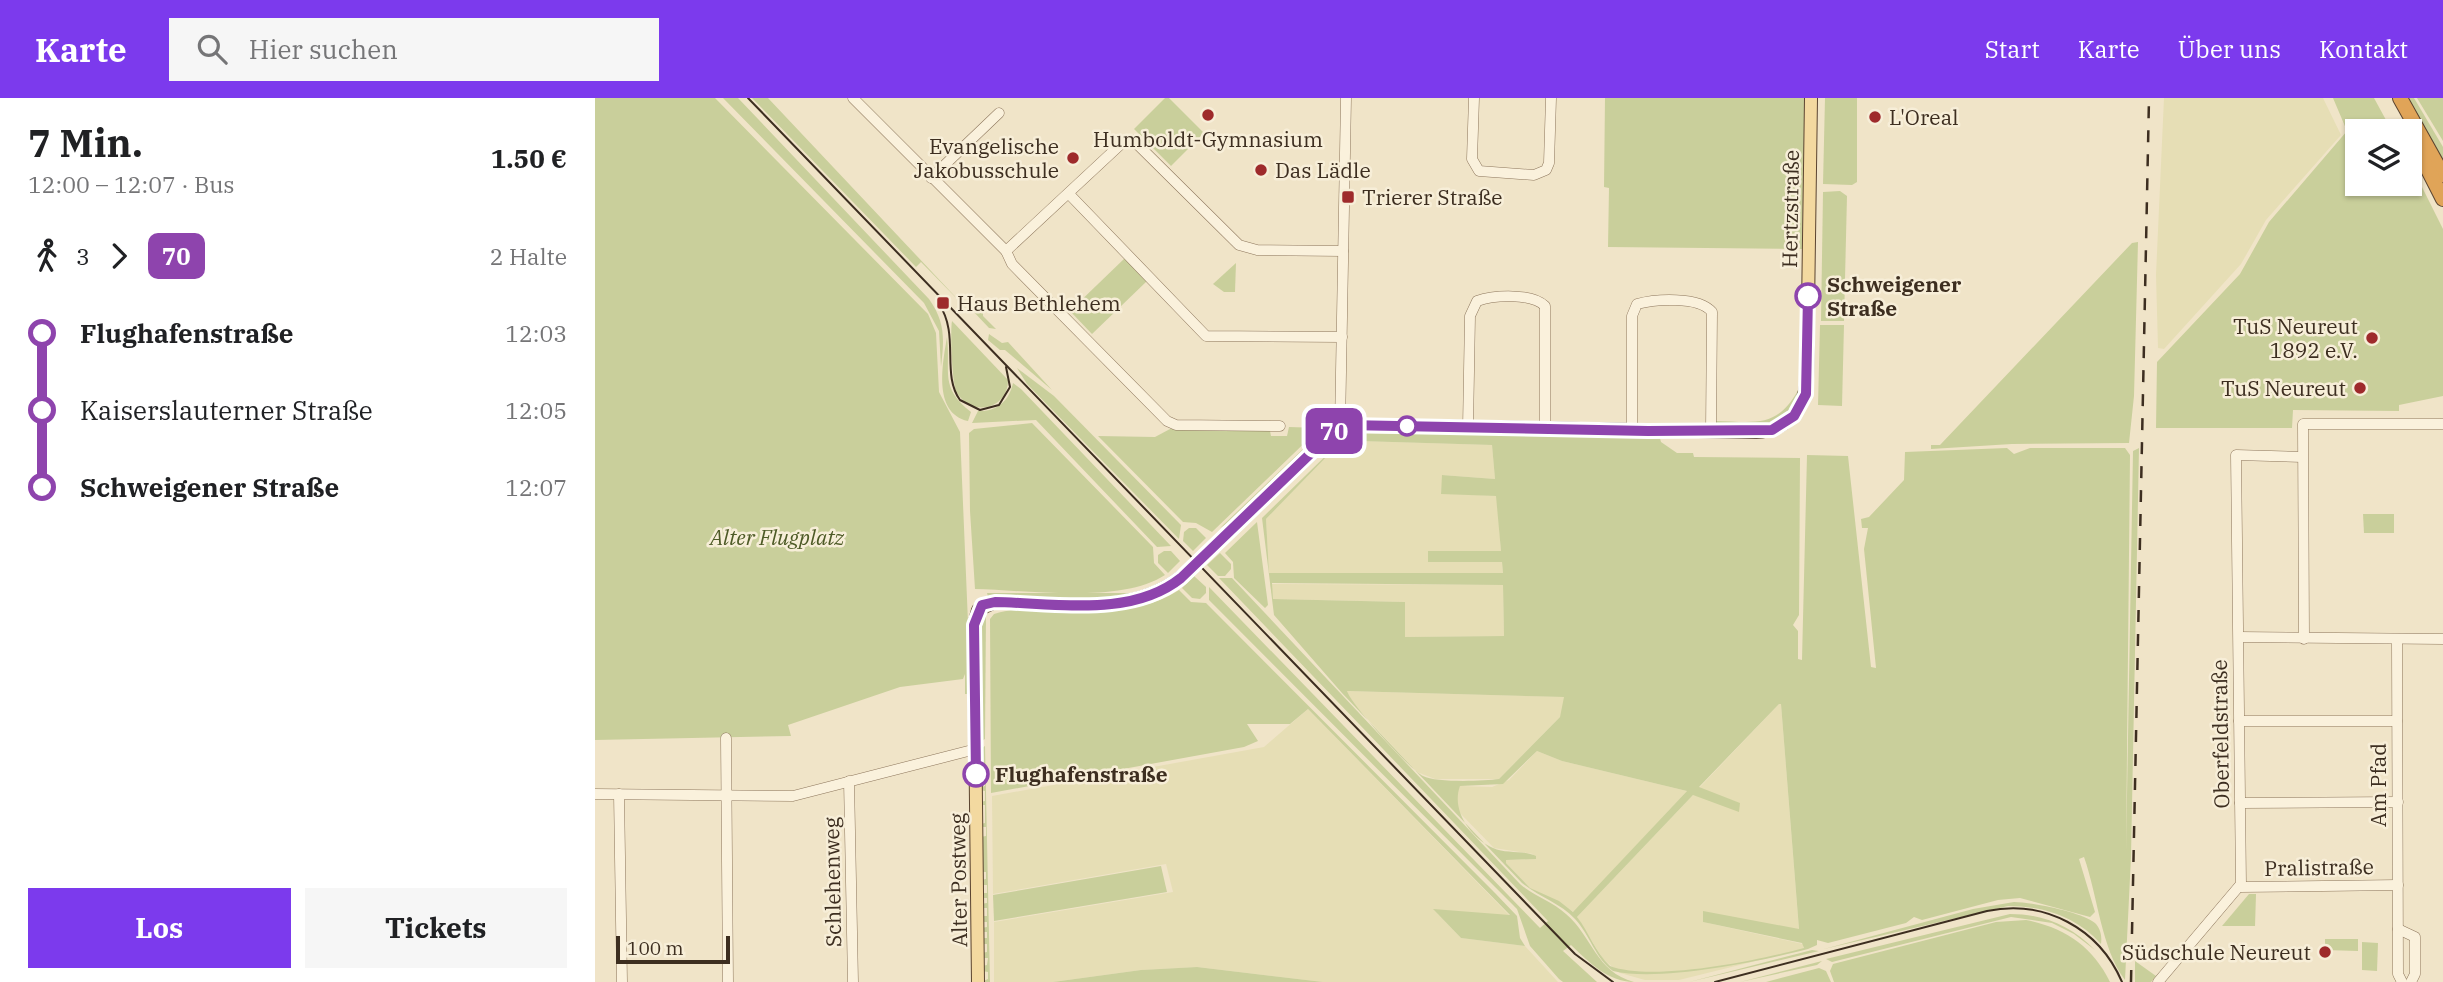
<!DOCTYPE html>
<html lang="de">
<head>
<meta charset="utf-8">
<style>
	body { margin:0; font-family:"IBM Plex Serif",serif; background:#f6f6f6; color:#202124; height:100vh; display:flex; flex-direction:column; font-size:26px; white-space:nowrap }
	* { box-sizing:border-box; margin:0 }
	p { font-size:23px; color:#757577 }
	.icon { flex:none; width:38px; height:38px; fill:none; stroke:currentColor; stroke-width:2; stroke-linecap:round; stroke-linejoin:round }
	.map { position:relative; flex:1; overflow:hidden }
	.details { display:flex; flex-direction:column; background:#fff; width:595px }
	.details>* { flex:none }
	.badge { padding:0 14px; border-radius:10px; font-size:24px; line-height:46px }
	.fabs { position:absolute; left:1750px; top:21px; display:grid; gap:14px }
	.fabs a { display:grid; place-items:center; width:77px; height:77px; border-radius:0px; background:#fff; box-shadow:0 2px 5px #0004; font-size:35px }
	.scale { position:absolute; left:21px; bottom:18px; width:114px; box-sizing:border-box; padding-left:7px; border:4px solid #3d2e20; border-top:0; font-size:19px; line-height:24px; white-space:nowrap; color:#3d2e20; -webkit-text-stroke:5px #f7eed8; paint-order:stroke }
	.map>.badge { position:absolute; translate:-50% -50%; box-shadow:0 0 0 4px #fff }
	.legs { display:flex; align-items:center; gap:10px; height:77px; padding:0 28px; font-size:23px }
	.legs p { margin-inline-start:auto }
	.overview { display:flex; align-items:center; justify-content:space-between; height:119px; padding:0 28px }
	h1 { font-size:38px; font-weight:800; line-height:52px }
	.button { display:flex; gap:14px; margin-top:auto; padding:14px 28px }
	.button a { flex:1; height:80px; border-radius:0px; background:#7c3aed; color:#fff; font-size:28px; font-weight:800; line-height:80px; text-align:center }
	.button a+a { background:#f6f6f6; color:#202124 }
	ul { padding:0 28px; list-style:none }
	li { display:flex; align-items:center; gap:24px; height:77px; font-size:26px }
	li i { display:grid; place-items:center; width:10px; height:100%; margin:0 9px; background:currentColor }
	li i::after { content:''; width:18px; height:18px; margin:-9px; border:5px solid; border-radius:50%; background:#fff }
	li p { margin-inline-start:auto }
	li:first-child i { background:linear-gradient(#0000 50%,currentColor 0) }
	li:last-child i { background:linear-gradient(currentColor 50%,#0000 0) }
	header { display:flex; align-items:center; gap:42px; box-sizing:border-box; height:98px; padding:0 35px; background:#7c3aed; color:#fff }
	header strong { font-size:33px }
	nav { display:flex; gap:38px; margin-inline-start:auto; font-size:24px }
	.search { width:490px; height:63px; background:#f6f6f6; display:flex; align-items:center; gap:18px; box-sizing:border-box; padding:0 24px; border-radius:0px; color:#757577; font-size:26px }
	main { display:flex; flex:1; min-height:0 }
	.map>svg:first-child { display:block }
</style>
</head>
<body>
<header>
<strong>Karte</strong>
<div class="search"><svg class="icon" aria-label="search" viewBox="0 0 24 24"><circle cx="10" cy="10" r="6"/><path d="M15 15l6 6"/></svg>Hier suchen</div>
<nav><a>Start</a><a>Karte</a><a>Über uns</a><a>Kontakt</a></nav>
</header>
<main>
<section class="details">
<div class="overview"><div><h1>7 Min.</h1><p>12:00 – 12:07 · Bus</p></div><b>1.50 €</b></div>
<div class="legs"><svg class="icon" aria-label="walk" viewBox="0 0 24 24"><circle cx="13" cy="4" r="2"/><path d="M13 8l-2 6 4 7M11 14l-3 7M7 12l3-4h3l4 4"/></svg>3<svg class="icon" aria-label="forward" viewBox="0 0 24 24"><path d="M9 5l7 7-7 7"/></svg><b class="badge" style="background:#8e44ad;color:#fff">70</b><p>2 Halte</p></div>
<ul>
<li><i style="color:#8e44ad"></i><b>Flughafenstraße</b><p>12:03</p></li>
<li><i style="color:#8e44ad"></i><span>Kaiserslauterner Straße</span><p>12:05</p></li>
<li><i style="color:#8e44ad"></i><b>Schweigener Straße</b><p>12:07</p></li>
</ul>
<div class="button"><a>Los</a><a>Tickets</a></div>
</section>
<div class="map">
<svg width="1848" height="884" viewBox="0 0 1848 884">
	<rect width="100%" height="100%" fill="#f0e4c8"/>
	<!-- farmland -->
	<g fill="#e6deb5">
		<path d="M1569,0H1728L1746,37L1671,122L1646,166L1569,251L1563,250L1561,177Z"/>
		<path d="M764,343L897,347L900,381L848,377L846,395L902,398L906,453H834L833,463L907,464L908,475H674L671,421L738,352L748,346Z"/>
		<path d="M675,486L908,487L909,538L810,539V504L678,501Z"/>
		<path d="M751,593L969,599V609L965,619L904,681H840L822,674L762,610Z"/>
		<path d="M1184,606H1186L1204,832L1108,824L1208,846L1209,851L1084,882H1050L1025,875L1008,861L982,819L1098,697L1144,705L1104,690Z"/>
		<path d="M713,611L915,818L839,812L866,840L930,848L963,884H728L602,869L546,872L458,884H399V824L578,794L571,766L398,796L397,698L669,649Z"/>
		<path d="M942,653L967,663L1092,693L979,814L935,790L911,765V762L940,761L938,756L899,750L863,713L860,700L865,688L897,689L914,682Z"/>
	</g>
	<!-- green -->
	<g fill="#c9cf9b" fill-rule="evenodd">
		<path d="M0,0H120L333,216L341,235L344,294L365,334L376,596H370V576L368,581L305,589L193,627L196,638L0,642Z"/>
		<path d="M128,0H143L334,201C351,225 349,242 346,269L344,233L329,205Z"/>
		<path d="M157,0H173L370,209L326,164L321,169Z"/>
		<path d="M570,0H574L609,35L576,68L539,31Z"/>
		<path d="M1010,0H1210L1207,151L1013,149L1014,90L1009,89Z"/>
		<path d="M1230,0H1262V84L1257,87L1228,86Z"/>
		<path d="M1738,0H1779L1797,33H1762V86H1815V65L1848,131V298L1804,307V313L1698,312L1697,330H1561L1562,264L1645,176L1674,124L1752,33Z"/>
		<path d="M1809,0H1819L1848,49V68Z"/>
		<path d="M1822,0H1848V43Z"/>
		<path d="M1245,93L1252,98L1249,223H1226L1228,94Z"/>
		<path d="M1543,144L1539,298L1534,345L1417,346L1336,351V347H1345L1537,145Z"/>
		<path d="M530,160L552,183L497,236L475,213Z"/>
		<path d="M641,165L640,194H629L618,186Z"/>
		<path d="M379,201L388,210V218L401,231L394,230L377,212Z"/>
		<path d="M357,223L413,282C413,312 375,320 361,293C357,284 355,233 357,223Z"/>
		<path d="M1225,227H1249L1247,308L1223,307Z"/>
		<path d="M394,236L407,245L413,244L457,292L410,252H405L393,242Z"/>
		<path d="M352,239C356,275 344,289 376,314L373,323C337,315 348,264 352,239Z"/>
		<path d="M422,270L459,298L586,427L584,441L432,286Z"/>
		<path d="M418,285L426,291L576,448L562,449L441,322L377,325L383,313C402,314 414,303 418,285Z"/>
		<path d="M1206,287L1202,307L1178,329L1122,327L1119,323C1164,324 1183,331 1206,287Z"/>
		<path d="M437,325L558,449L559,465L570,477C526,506 433,492 380,491L375,413L374,335L379,331Z"/>
		<path d="M694,329L725,330L617,434L601,425L588,424L503,338L560,339L575,331L675,333L676,338H692Z"/>
		<path d="M730,330L735,331L644,418L625,430Z"/>
		<path d="M826,333L1064,337L1066,344L1082,355H1098L1099,359L1205,360L1204,517L1198,527L1203,533V561L1207,562L1212,357L1253,358L1276,569L1281,570L1269,451L1273,430H1267L1266,421L1274,419L1309,382L1310,354L1412,350L1419,356L1435,350H1530L1535,357L1531,755L1538,353L1544,350L1536,759L1530,882C1506,850 1503,799 1489,759L1484,761L1500,814L1495,819L1425,800L1403,802L1327,822L1319,819L1311,825L1233,845L1222,842V847L1213,851C1163,864 1064,884 1018,873C1000,860 995,837 980,821C965,805 944,799 927,785L747,595L679,517L667,420L754,335L825,336ZM764,343L897,347L900,381L847,377L846,396L901,398L906,453H833V464H907L908,475H674L671,421L738,352L748,346ZM677,485L908,487L909,538L810,539V504L678,501ZM752,593L969,599L965,619L904,681C889,683 841,685 828,678C814,671 756,606 752,593ZM1184,606H1186L1204,831L1108,813V824L1207,845L1209,850C1161,863 1057,884 1015,868C1000,854 994,834 982,819L1098,697L1144,714L1145,705L1104,689ZM942,653L967,663L1092,693L978,814L964,803L935,790L911,765V762L941,761V758C928,752 911,756 898,750C875,739 856,712 865,688L908,686Z"/>
		<path d="M743,334L746,337L665,415V411Z"/>
		<path d="M1768,416H1799V435H1769Z"/>
		<path d="M662,424L673,507L670,510L639,480L638,464L630,455Z"/>
		<path d="M594,430H601L611,440L598,453L588,443L589,434Z"/>
		<path d="M569,453H576L585,463L573,475L563,465V457Z"/>
		<path d="M625,455L636,466V471L630,478H623L612,467Z"/>
		<path d="M599,478L611,489V495L605,501L597,500L587,490Z"/>
		<path d="M624,480H637L925,786C939,798 957,803 971,816C997,838 1001,874 1039,884C1013,884 994,864 976,847L968,853L1002,884H968L964,881L935,848L922,811L614,502V489L945,830L953,823Z"/>
		<path d="M584,492L596,504L611,505L900,795L922,818L925,840L930,848L866,840L838,811L915,817L713,611L695,626H652L663,643L649,649L396,695L395,521L399,516C463,497 519,532 584,492Z"/>
		<path d="M392,495H545L509,501L393,499Z"/>
		<path d="M391,516L390,641L385,644V524Z"/>
		<path d="M390,648L395,884H386L393,881V874L387,873L386,868L392,867L393,860H386V855L392,854V846H386V840H392V834H386V830L392,829V824H386V818H392V810H385V806L392,805V800H385V795H392V787H385V782L391,781V774H385V739L391,738V729H385V726L390,725V707H385V704L390,703V693L385,692V689L390,688V683H387L384,652Z"/>
		<path d="M566,768L572,794L399,823L398,797Z"/>
		<path d="M1654,796H1661L1660,828H1627Z"/>
		<path d="M1419,804C1436,804 1487,814 1500,825C1506,831 1507,839 1506,846C1482,819 1449,808 1413,808L1229,851L1378,811Z"/>
		<path d="M1415,816C1449,816 1476,828 1500,852L1479,836L1457,825L1416,819L1237,864L1231,861Z"/>
		<path d="M1431,822C1470,830 1497,848 1515,884H1239L1235,873L1238,866L1401,824Z"/>
		<path d="M1730,841H1763V853L1730,852Z"/>
		<path d="M1767,844L1783,845L1782,873L1767,872Z"/>
		<path d="M1217,852L1224,853L1094,884Z"/>
		<path d="M1227,863L1222,867L1145,884Z"/>
		<path d="M1540,863L1561,878L1556,884H1540Z"/>
		<path d="M602,869L728,884H458L546,872Z"/>
		<path d="M1224,870L1231,873L1236,884H1171Z"/>
	</g>
	<g fill="none" stroke-linecap="round" stroke-linejoin="round">
		<defs>
			<g id="minor">
				<path d="M258,0L411,153L417,166L572,323L581,327L685,328"/>
				<path d="M879,0L877,61L884,73L939,77L951,72L954,65L956,0"/>
				<path d="M336,80L404,15"/>
				<path d="M474,96L611,238L747,239"/>
				<path d="M411,153L526,46L538,42L644,147L662,152L748,153"/>
				<path d="M745,329L751,0"/>
				<path d="M873,329L875,218L882,203C899,197 937,195 950,208V331"/>
				<path d="M1037,333V218L1042,206C1060,201 1104,198 1117,214L1116,333"/>
				<path d="M1644,539L1848,541"/>
				<path d="M1709,541L1708,326H1848"/>
				<path d="M1802,542L1803,876L1807,884"/>
				<path d="M1644,623H1802"/>
				<path d="M131,640L133,884"/>
				<path d="M254,683L258,884"/>
				<path d="M0,696L198,698L381,651"/>
				<path d="M24,696L27,884"/>
				<path d="M1645,705L1803,704"/>
				<path d="M1645,789L1803,787"/>
				<path d="M1803,831L1820,839V876L1816,884"/>
				<path d="M1563,884L1646,786L1641,357L1707,359"/>
			</g>
			<g id="major">
				<path d="M608,459L740,332L751,327L1161,334C1192,332 1209,312 1212,281L1216,0"/>
				<path d="M383,884L379,527L383,512L400,504C464,505 542,521 593,473"/>
			</g>
			<g id="highway">
				<path d="M1805,0L1848,77"/>
				<path d="M1819,44L1848,101"/>
			</g>
		</defs>
		<!-- minor casing -->
		<use href="#minor" stroke="#8d765c" stroke-width="11"/>
		<!-- major casing -->
		<use href="#major" stroke="#5b4430" stroke-width="14"/>
		<!-- highway casing -->
		<use href="#highway" stroke="#5b4430" stroke-width="16"/>
		<!-- minor -->
		<use href="#minor" stroke="#faf1dc" stroke-width="10"/>
		<!-- major -->
		<use href="#major" stroke="#f3d9a0" stroke-width="12"/>
		<!-- highway -->
		<use href="#highway" stroke="#e0a458" stroke-width="14"/>
		<!-- tram -->
		<g stroke="#3d2e20" stroke-width="2">
			<path d="M153,0L980,856L1018,884"/>
			<path d="M344,206C365,237 346,276 365,302L385,312L404,307L415,289L411,269"/>
			<path d="M1120,884L1392,813C1449,801 1504,830 1527,884"/>
		</g>
		<!-- rail -->
		<path stroke="#3d2e20" stroke-width="2.5" stroke-dasharray="12 12" stroke-linecap="butt" d="M1536,884L1554,0"/>
		<defs>
			<path id="major-bridge" d="M593,473L608,459"/>
		</defs>
		<!-- major-bridge casing -->
		<use href="#major-bridge" stroke="#5b4430" stroke-width="14" stroke-linecap="butt"/>
		<!-- major-bridge -->
		<use href="#major-bridge" stroke="#f3d9a0" stroke-width="12"/>
	</g>
	<g fill="none" stroke-linecap="round" stroke-linejoin="round">
		<defs>
			<path id="line-1" d="M381,676L379,527L387,507L400,504C461,505 536,520 586,480L740,332L751,327L1053,333L1177,332L1199,318L1211,296L1213,198"/>
		</defs>
		<!-- line-1 casing -->
		<use href="#line-1" stroke="#fff" stroke-width="16"/>
		<!-- line-1 -->
		<use href="#line-1" stroke="#8e44ad" stroke-width="10"/>
	</g>
	<!-- markers -->
	<g fill="#9e2a2b" stroke="#f7eed8" stroke-width="2.5">
		<circle cx="613" cy="17" r="7"/>
		<circle cx="1280" cy="19" r="7"/>
		<circle cx="478" cy="60" r="7"/>
		<circle cx="666" cy="72" r="7"/>
		<rect x="746" y="92" width="14" height="14" rx="3.5"/>
		<rect x="341" y="198" width="14" height="14" rx="3.5"/>
		<circle cx="1777" cy="240" r="7"/>
		<circle cx="1765" cy="290" r="7"/>
		<circle cx="1730" cy="854" r="7"/>
	</g>
	<g fill="#fff" stroke="#8e44ad" stroke-width="3.5">
		<circle cx="1213" cy="198" r="12"/>
		<circle cx="812" cy="328" r="9"/>
		<circle cx="381" cy="676" r="12"/>
	</g>
	<g text-anchor="middle" dominant-baseline="central" stroke-width="5" stroke-linejoin="round" paint-order="stroke">
		<!-- poi labels -->
		<g font-size="21" fill="#3d2e20" stroke="#f7eed8" text-anchor="start">
			<text x="1294" y="19">L'Oreal</text>
			<text x="613" y="41" text-anchor="middle">Humboldt-Gymnasium</text>
			<text x="464" y="48" text-anchor="end">Evangelische<tspan x="464" dy="24">Jakobusschule</tspan></text>
			<text x="680" y="72">Das Lädle</text>
			<text x="767" y="99">Trierer Straße</text>
			<text x="362" y="205">Haus Bethlehem</text>
			<text x="1763" y="228" text-anchor="end">TuS Neureut<tspan x="1763" dy="24">1892 e.V.</tspan></text>
			<text x="1751" y="290" text-anchor="end">TuS Neureut</text>
			<text x="1716" y="854" text-anchor="end">Südschule Neureut</text>
		</g>
		<!-- street labels -->
		<g font-size="21" fill="#3d2e20" stroke="#f7eed8">
			<text transform="translate(1195 111) rotate(-89)">Hertzstraße</text>
			<text transform="translate(1625 636) rotate(-91)">Oberfeldstraße</text>
			<text transform="translate(1783 687) rotate(-90)">Am Pfad</text>
			<text transform="translate(1724 769) rotate(-1)">Pralistraße</text>
			<text transform="translate(363 782) rotate(-91)">Alter Postweg</text>
			<text transform="translate(237 784) rotate(-91)">Schlehenweg</text>
		</g>
		<!-- stop labels -->
		<g font-size="21" font-weight="bold" fill="#3d2e20" stroke="#f7eed8" text-anchor="start">
			<text x="1232" y="186">Schweigener<tspan x="1232" dy="24">Straße</tspan></text>
			<text x="400" y="676">Flughafenstraße</text>
		</g>
		<!-- park labels -->
		<g font-size="21" font-style="italic" fill="#4d5a26" stroke="#f7eed8">
			<text x="182" y="439">Alter Flugplatz</text>
		</g>
	</g>
</svg>
<div class="fabs">
<a><svg class="icon" aria-label="layers" viewBox="0 0 24 24"><path d="M12 4l9 5-9 5-9-5zM3 14l9 5 9-5"/></svg></a>
</div>
<div class="scale">100 m</div>
<b class="badge" style="left:739px;top:333px;background:#8e44ad;color:#fff">70</b>
</div>
</main>
</body>
</html>
